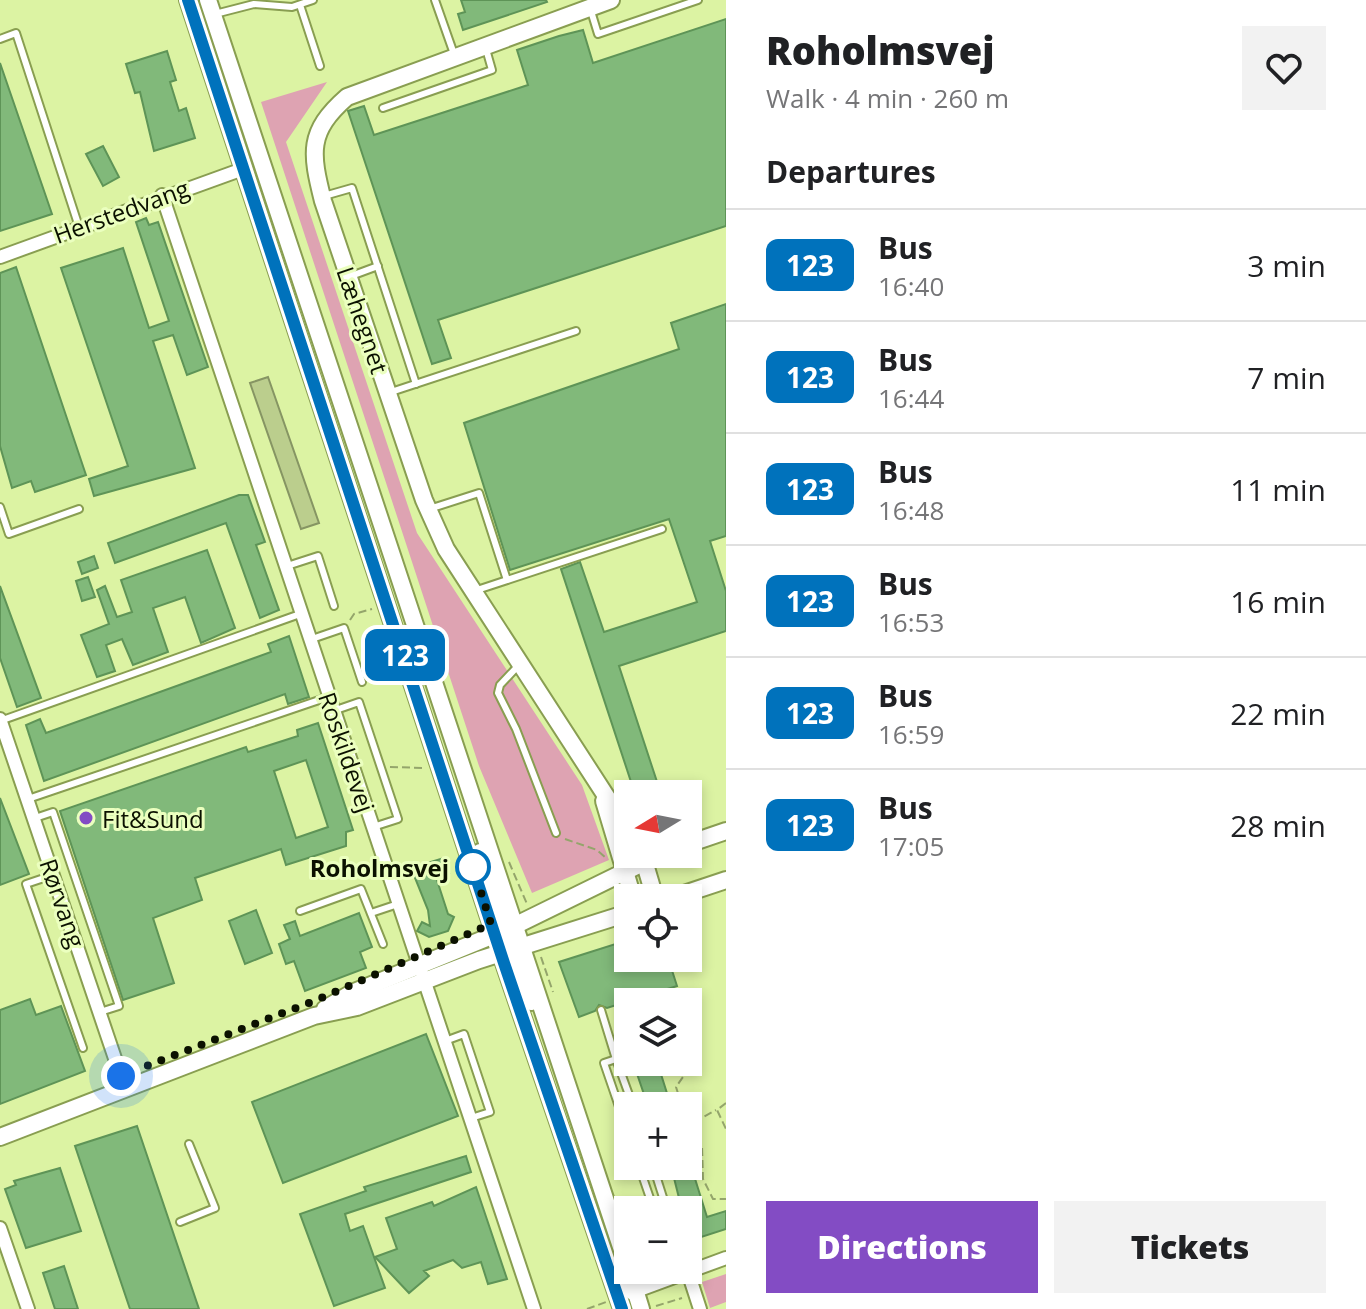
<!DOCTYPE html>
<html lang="en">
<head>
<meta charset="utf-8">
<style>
	body { margin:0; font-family:"Open Sans",sans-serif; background:#f2f2f2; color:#202124; height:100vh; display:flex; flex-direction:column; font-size:30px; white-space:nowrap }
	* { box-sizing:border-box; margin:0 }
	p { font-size:26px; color:#757577 }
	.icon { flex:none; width:44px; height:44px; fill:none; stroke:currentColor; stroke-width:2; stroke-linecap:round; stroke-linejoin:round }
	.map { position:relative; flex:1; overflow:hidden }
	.panel { display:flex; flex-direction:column; background:#fff; width:640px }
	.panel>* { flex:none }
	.badge { padding:0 16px; border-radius:12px; font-size:28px; line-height:52px }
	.needle { width:52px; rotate:260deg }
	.buttons { position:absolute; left:614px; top:780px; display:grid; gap:16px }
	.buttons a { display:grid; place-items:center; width:88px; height:88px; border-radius:0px; background:#fff; box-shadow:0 4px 12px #0003; font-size:40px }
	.you { position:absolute; width:40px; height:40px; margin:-20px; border:6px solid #fff; border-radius:50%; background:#1a73e8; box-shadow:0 0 0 12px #1a73e833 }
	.map>.badge { position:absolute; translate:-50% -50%; box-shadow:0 0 0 4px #fff }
	h2 { padding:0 40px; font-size:30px; line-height:72px }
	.round { display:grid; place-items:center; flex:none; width:84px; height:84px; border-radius:0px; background:#f2f2f2 }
	.head { display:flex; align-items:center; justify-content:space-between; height:136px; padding:0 40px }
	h1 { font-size:38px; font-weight:800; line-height:60px }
	.button { display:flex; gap:16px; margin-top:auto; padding:16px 40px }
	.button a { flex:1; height:92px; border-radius:0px; background:#834cc4; color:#fff; font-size:32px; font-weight:800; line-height:92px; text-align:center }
	.button a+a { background:#f2f2f2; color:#202124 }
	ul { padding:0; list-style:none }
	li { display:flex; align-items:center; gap:24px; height:112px; padding:0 40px; border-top:2px solid #e0e0e0 }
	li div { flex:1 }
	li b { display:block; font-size:30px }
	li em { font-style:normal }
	li .badge { min-width:88px; font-weight:700; text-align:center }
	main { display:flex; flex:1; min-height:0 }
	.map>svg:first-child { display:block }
</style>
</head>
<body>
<main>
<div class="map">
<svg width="726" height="1309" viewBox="0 0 726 1309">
	<rect width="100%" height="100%" fill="#dcf3a3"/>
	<!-- green -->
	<g fill="#dea3b2">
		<path d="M327,82L286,142L417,533L582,785L609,860L532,893L479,766L261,102Z"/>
		<path d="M726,1274V1302L710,1308L702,1282Z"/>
	</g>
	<!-- water -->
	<path fill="#bbce8d" stroke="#869563" stroke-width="2" d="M268,377L319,523L301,529L250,383Z"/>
	<!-- building -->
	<g fill="#81b97a" stroke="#5e9457" stroke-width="2" fill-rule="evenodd">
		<path d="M461,0H546L547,2L463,30L458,14L465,12Z"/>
		<path d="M726,19V226L438,320L451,358L432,364L348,111L364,106L374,135L528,85L517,50L559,36L583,30L593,63Z"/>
		<path d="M167,51L176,80L170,82L179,111L186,108L195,138L154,151L140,92L135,93L126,64Z"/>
		<path d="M0,63L52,214L0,231Z"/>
		<path d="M103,146L119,177L103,186L86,154Z"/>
		<path d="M146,218L149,225L158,222L208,367L187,375L173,335L153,341L195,468L94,496L89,479L128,466L61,268L123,248L149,328L169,321L136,222Z"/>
		<path d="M16,267L86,475L35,492L31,481L12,488L0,446V273Z"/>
		<path d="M726,304V536L710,541L726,591V631L619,666L661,794H635L561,569L580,562L604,632L697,602L669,519L510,570L464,423L679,349L671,323Z"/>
		<path d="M239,495H248L265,542L256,545L279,610L260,618L226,523L115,563L108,543Z"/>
		<path d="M207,550L235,628L201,643L185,597L153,608L168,652L133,665L122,639L106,645L115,671L97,677L81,635L109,624L97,590L105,586L117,617L132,612L121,580Z"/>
		<path d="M94,556L98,568L82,574L78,562Z"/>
		<path d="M88,577L95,597L82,601L76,581Z"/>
		<path d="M0,586L41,698L17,707L0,658Z"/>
		<path d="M289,636L309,697L288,704L285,694L44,781L26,725L40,719L46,733L271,652L268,644Z"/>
		<path d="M318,723L353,830L346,832V846L286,865L281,849L195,878L202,900L153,918L174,983L123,1000L60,811L246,747L248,752L298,736L297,730ZM306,760L328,827L296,838L274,771Z"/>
		<path d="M0,798L29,874L0,885Z"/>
		<path d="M444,858L449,873L436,877L448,914L454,917L448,931L429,937L417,931L422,922L430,926L428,910L411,868Z"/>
		<path d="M256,910L272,953L245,964L229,921Z"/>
		<path d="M359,913L372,947L360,952L366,968L305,991L294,961L286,964L279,944L290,939L284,925L295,921L300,936Z"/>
		<path d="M628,940V958H668L677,986L607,1008L599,1005L595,1011L579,1017L559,962Z"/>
		<path d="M30,999L36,1015L61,1006L85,1071L0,1104V1010Z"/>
		<path d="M426,1034L458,1116L283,1183L252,1102Z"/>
		<path d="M633,1062H682L660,1071L671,1106H648Z"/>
		<path d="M137,1126L199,1309H130L75,1146Z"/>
		<path d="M466,1156L471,1172L345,1214L350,1231L363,1226L385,1288L334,1306L300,1214L366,1191L364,1187Z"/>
		<path d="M671,1166H691L707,1217L726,1211V1229L692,1240L688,1210H682Z"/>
		<path d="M60,1168L81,1231L26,1248L5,1189L16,1185L14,1181Z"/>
		<path d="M476,1187L507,1279L488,1284L481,1262L462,1268L453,1260L424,1271L429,1276L409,1293L375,1257L397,1249L386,1218L432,1202L434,1206Z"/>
		<path d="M64,1266L78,1309H55L43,1273Z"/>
	</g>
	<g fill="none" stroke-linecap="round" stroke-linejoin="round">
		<defs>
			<g id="lane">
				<path d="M435,0L454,54"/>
				<path d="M300,5L320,66"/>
				<path d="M591,11L598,34L698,0"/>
				<path d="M215,14L254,4L292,7L313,0"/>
				<path d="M0,39L16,33L79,227"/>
				<path d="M383,108L492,70L486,49"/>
				<path d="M324,196L352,188L416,384"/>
				<path d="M351,276L378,266"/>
				<path d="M388,393L576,331"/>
				<path d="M0,507L9,534L79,509"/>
				<path d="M429,509L479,493L507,580"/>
				<path d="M284,567L318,556L334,606"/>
				<path d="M477,590L662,529"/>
				<path d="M309,640L344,628L362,682"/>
				<path d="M518,666L500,685L498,693L516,729L556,833"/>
				<path d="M333,711L359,702L398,819L373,827"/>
				<path d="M0,721L300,614"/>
				<path d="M28,799L328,697"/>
				<path d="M35,818L53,812L119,1006L100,1012"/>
				<path d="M53,875L26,884L83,1048"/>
				<path d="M300,911L361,889L383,944"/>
				<path d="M371,913L398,904"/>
				<path d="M601,1010L616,1059"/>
				<path d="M445,1041L464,1034L490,1112L471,1118"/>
				<path d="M628,1133L604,1063L616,1059L633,1106"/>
				<path d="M639,1166L654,1210"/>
				<path d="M653,1166L667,1210"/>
				<path d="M180,1222L215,1208L189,1144"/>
			</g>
			<g id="street">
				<path d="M162,195L534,1309"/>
				<path d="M0,257L243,169"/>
				<path d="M0,719L125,1088"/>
				<path d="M0,1228L28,1309"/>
				<path d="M688,1272L700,1309"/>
				<path d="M631,1293L726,1258"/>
			</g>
			<g id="secondary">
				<path d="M188,0L504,963L622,1309"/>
				<path d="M208,0L628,1268"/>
				<path d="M611,0L347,97C307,132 311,153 323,201L424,500L446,549L628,830"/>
				<path d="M604,801L633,898"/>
				<path d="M688,844L726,831"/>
				<path d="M480,852L506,930L512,938"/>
				<path d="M642,854L655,898"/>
				<path d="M672,898L726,880"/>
				<path d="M511,949L531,1002"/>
				<path d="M325,1009L352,993L506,930L661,854"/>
				<path d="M0,1137L314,1016L357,1007L479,960L628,913"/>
				<path d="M616,1267L622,1283L636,1291"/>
				<path d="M633,1283L641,1309"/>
			</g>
		</defs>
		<!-- lane casing -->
		<use href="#lane" stroke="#899e51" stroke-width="10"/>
		<!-- street casing -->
		<use href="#street" stroke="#899e51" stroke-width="16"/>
		<!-- secondary casing -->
		<use href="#secondary" stroke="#899e51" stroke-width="20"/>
		<!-- path -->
		<g stroke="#94a56b" stroke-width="2" stroke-dasharray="8 4" stroke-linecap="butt">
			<path d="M350,620L354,614L372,609"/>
			<path d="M371,681L395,673"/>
			<path d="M390,767L423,768"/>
			<path d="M565,839L597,850L606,858"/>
			<path d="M509,862L527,904"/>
			<path d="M541,957L553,992"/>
			<path d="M726,1103L717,1110L726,1129"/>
			<path d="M682,1106L676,1087L694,1061L688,1043"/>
			<path d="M688,1115L702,1147L703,1179L713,1199H726"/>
			<path d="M694,1122L716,1110"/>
			<path d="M656,1306L682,1298"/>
			<path d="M587,1309L606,1302"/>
		</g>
		<!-- lane -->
		<use href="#lane" stroke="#fff" stroke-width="6"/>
		<!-- street -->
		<use href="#street" stroke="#fff" stroke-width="12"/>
		<!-- secondary -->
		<use href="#secondary" stroke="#fff" stroke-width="16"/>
	</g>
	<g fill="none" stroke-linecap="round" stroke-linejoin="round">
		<defs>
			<path id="line" d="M188,0L504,963L622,1309"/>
		</defs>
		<!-- line casing -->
		<use href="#line" stroke="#fff" stroke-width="18"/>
		<!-- line -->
		<use href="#line" stroke="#0072bc" stroke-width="12"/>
		<!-- walk -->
		<path stroke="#0b1100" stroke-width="8" stroke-dasharray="0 14.4" d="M121,1076L319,999L491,924L473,867"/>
	</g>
	<!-- markers -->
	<circle fill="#834cc4" stroke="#ebffbf" stroke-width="3" cx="86" cy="818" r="8"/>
	<circle fill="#fff" stroke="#0072bc" stroke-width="4" cx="473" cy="867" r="16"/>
	<g text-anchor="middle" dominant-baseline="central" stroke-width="6" stroke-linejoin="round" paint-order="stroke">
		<!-- street labels -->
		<g font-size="24" fill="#0b1100" stroke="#ebffbf">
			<text transform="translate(121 211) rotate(-20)">Herstedvang</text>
			<text transform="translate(363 320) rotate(71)">Læhegnet</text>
			<text transform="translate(347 752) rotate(71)">Roskildevej</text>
			<text transform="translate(63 903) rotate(71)">Rørvang</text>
		</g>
		<!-- poi labels -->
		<g font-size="24" fill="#0b1100" stroke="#ebffbf" text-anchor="start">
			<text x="102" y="818">Fit&amp;Sund</text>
		</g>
		<!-- stop labels -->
		<g font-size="24" font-weight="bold" fill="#0b1100" stroke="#ebffbf" text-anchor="end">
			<text x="449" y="867">Roholmsvej</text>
		</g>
	</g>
</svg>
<div class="buttons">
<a><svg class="needle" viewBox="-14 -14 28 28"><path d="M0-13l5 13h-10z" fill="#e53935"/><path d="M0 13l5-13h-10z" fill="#757577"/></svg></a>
<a><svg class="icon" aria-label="locate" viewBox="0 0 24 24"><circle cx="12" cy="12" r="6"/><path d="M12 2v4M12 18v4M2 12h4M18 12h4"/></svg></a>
<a><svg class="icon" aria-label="layers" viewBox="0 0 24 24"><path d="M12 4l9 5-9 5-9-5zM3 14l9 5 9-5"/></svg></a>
<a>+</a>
<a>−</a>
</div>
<div class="you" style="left:121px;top:1076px"></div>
<b class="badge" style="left:405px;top:655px;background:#0072bc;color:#fff">123</b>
</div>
<section class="panel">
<div class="head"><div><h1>Roholmsvej</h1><p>Walk · 4 min · 260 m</p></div><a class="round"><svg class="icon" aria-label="heart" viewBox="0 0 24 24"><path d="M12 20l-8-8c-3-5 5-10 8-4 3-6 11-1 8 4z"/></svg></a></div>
<h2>Departures</h2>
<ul>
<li><span class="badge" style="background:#0072bc;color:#fff">123</span><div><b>Bus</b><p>16:40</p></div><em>3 min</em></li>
<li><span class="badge" style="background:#0072bc;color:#fff">123</span><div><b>Bus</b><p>16:44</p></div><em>7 min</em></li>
<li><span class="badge" style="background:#0072bc;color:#fff">123</span><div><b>Bus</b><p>16:48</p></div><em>11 min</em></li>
<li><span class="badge" style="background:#0072bc;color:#fff">123</span><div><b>Bus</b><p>16:53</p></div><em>16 min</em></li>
<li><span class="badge" style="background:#0072bc;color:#fff">123</span><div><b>Bus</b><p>16:59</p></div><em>22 min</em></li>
<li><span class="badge" style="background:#0072bc;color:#fff">123</span><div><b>Bus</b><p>17:05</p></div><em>28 min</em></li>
</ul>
<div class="button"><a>Directions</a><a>Tickets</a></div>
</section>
</main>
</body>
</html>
